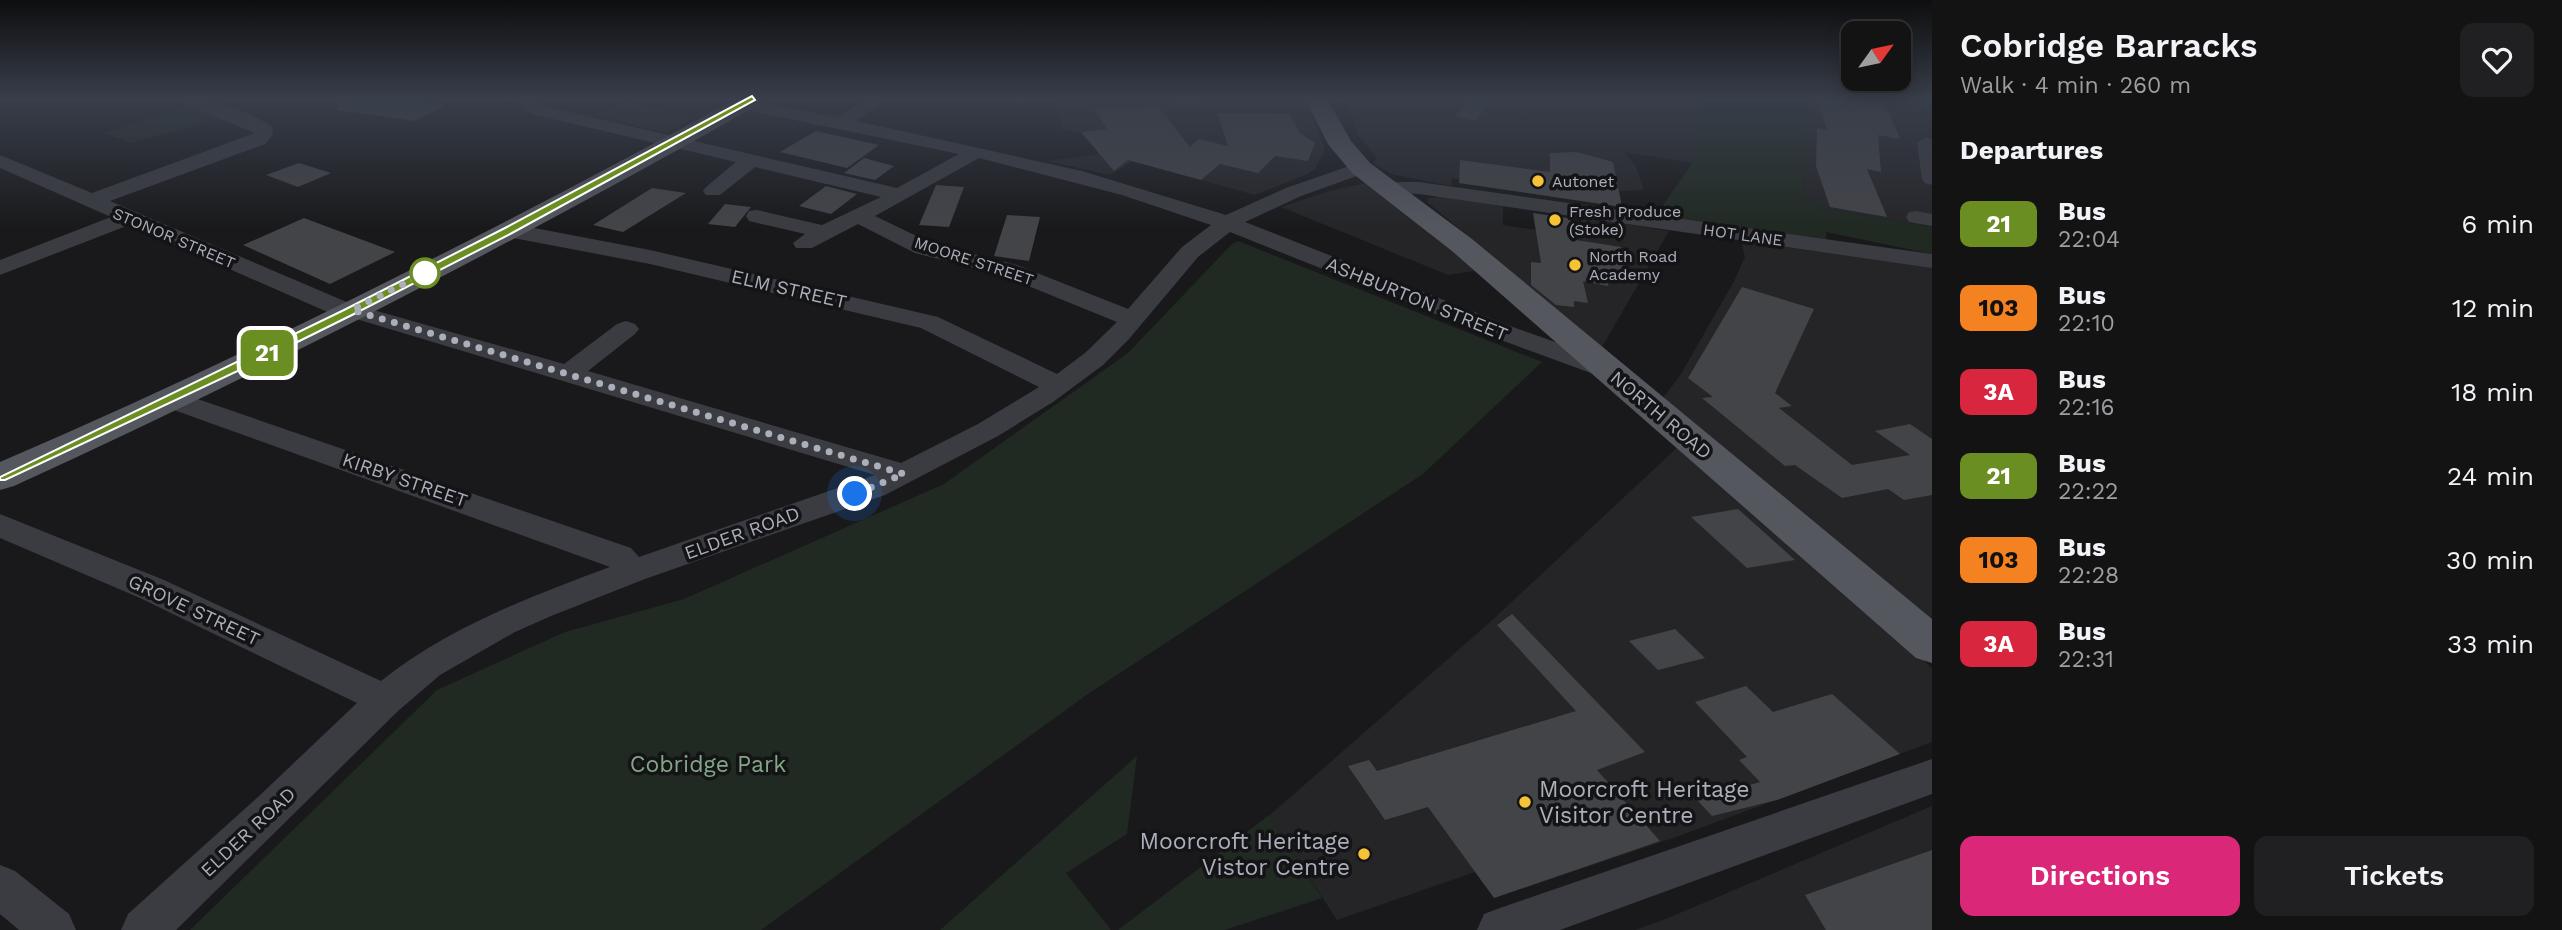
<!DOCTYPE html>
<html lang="en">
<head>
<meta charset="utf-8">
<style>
	body { margin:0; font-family:"Work Sans",sans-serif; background:#202022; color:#f1f3f6; height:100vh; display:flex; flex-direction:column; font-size:26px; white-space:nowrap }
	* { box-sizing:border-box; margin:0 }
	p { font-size:23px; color:#9d9ea0 }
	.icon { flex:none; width:38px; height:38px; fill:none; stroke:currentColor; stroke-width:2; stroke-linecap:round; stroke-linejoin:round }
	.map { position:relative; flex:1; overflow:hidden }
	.sheet { display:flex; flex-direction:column; background:#131314; width:630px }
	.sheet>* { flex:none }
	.badge { padding:0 14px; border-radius:10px; font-size:24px; line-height:46px }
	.needle { width:46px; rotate:57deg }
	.controls { position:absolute; left:1841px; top:21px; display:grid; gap:14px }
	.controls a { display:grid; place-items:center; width:70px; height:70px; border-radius:14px; background:#131314; box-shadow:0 4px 18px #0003,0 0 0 2px #323234; font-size:35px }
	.you { position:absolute; width:35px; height:35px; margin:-18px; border:5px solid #fff; border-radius:50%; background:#1a73e8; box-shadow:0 0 0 10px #1a73e833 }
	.map>.badge { position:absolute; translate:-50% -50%; box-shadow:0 0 0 4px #fff }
	h2 { padding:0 28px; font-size:26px; line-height:63px }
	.round { display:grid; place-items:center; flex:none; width:74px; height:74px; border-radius:14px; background:#202022 }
	.summary { display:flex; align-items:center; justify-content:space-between; height:119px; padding:0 28px }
	h1 { font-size:33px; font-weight:600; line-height:52px }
	.button { display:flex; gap:14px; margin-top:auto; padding:14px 28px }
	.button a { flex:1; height:80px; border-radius:14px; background:#db2777; color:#fff; font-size:28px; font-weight:600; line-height:80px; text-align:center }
	.button a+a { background:#202022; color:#f1f3f6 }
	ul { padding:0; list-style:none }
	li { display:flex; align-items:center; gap:21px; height:84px; padding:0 28px }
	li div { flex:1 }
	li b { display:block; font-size:26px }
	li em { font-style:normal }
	li .badge { min-width:77px; font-weight:700; text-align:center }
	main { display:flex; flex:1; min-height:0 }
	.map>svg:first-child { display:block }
</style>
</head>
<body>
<main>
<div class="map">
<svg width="1932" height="930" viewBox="0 0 1932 930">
	<rect width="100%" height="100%" fill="#19191b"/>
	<!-- built -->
	<g fill="#252528">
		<path d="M1055,99H1171L1173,103L1247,99L1305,100L1325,149L1315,169L1306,175L1255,195L1133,161L1110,175L1047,161L1101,154L1081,132L1062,129Z"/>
		<path d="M1328,99H1700L1693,163L1624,152L1636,167L1644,190L1619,191L1622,207L1459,183V179L1452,178L1451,186L1391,174L1373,163L1377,158L1357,133L1347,104L1330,103Z"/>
		<path d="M1810,99H1932V227L1824,209L1806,199L1804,188Z"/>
		<path d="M625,102L696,117L667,133L594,116Z"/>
		<path d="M1370,182L1480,270L1448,275L1281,207L1329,191Z"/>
		<path d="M1441,197L1503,206V225L1584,237L1580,217L1669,231L1602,347L1428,203L1427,198Z"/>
		<path d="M1741,241L1932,267V624L1663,398L1681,374L1733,283L1745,257Z"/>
		<path d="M1680,445L1932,668V742L1676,837L1494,898L1475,872L1337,920L1269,816L1489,623Z"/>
		<path d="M1932,806V930H1635L1668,918Z"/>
	</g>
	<!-- green -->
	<g fill="#202922">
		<path d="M1700,99H1810L1804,188L1806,199L1825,209L1932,227V254L1826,232V240L1671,220L1657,214L1693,162Z"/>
		<path d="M187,106L223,118L131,143L106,133Z"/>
		<path d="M1238,241L1542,362L1423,474L1088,694L761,930H190L437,690L565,632L684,599L944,484L1128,353L1232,244Z"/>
		<path d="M1137,756L1127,834L1066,873L1111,930H940Z"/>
		<path d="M1269,815L1322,898L1225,930H1118Z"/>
	</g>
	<!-- building -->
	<g fill="#434448">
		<path d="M338,99H399L446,105L414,121L337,110Z"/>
		<path d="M1470,99H1494L1475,121L1455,116Z"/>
		<path d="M1817,99H1857L1884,102L1900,139L1878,135L1881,172L1867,169L1887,217L1830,207L1816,166L1817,128L1827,130Z"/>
		<path d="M1157,105L1190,147L1199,139L1228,146L1217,113L1289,114L1300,133L1315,143L1308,161L1275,156L1258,173L1220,164L1201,180L1128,160L1114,171L1081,132L1107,129L1094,109Z"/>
		<path d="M816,131L879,145L847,168L780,152Z"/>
		<path d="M1576,152L1613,162L1622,207L1459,183L1460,160L1550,172V153Z"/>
		<path d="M864,158L894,166L875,180L844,173Z"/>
		<path d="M299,163L331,173L298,187L266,175Z"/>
		<path d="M936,185L964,187L949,227L919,225Z"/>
		<path d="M826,186L857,194L831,214L799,206Z"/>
		<path d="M652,188L686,193L623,232L593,225Z"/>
		<path d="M725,204L751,207L735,227L708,224Z"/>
		<path d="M1533,213L1575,219L1576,240L1621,247L1627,278L1607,275L1608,286L1583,281L1588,303L1574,301V307L1556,305L1531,285V262L1541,263Z"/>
		<path d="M1007,215L1040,217L1029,261L994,256Z"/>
		<path d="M304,218L395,252L330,284L243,245Z"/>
		<path d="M1742,287L1814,309L1775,393L1792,406L1779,408L1852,465L1910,455L1875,431L1910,424L1932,439V495L1904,500L1888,489L1842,498L1795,465L1785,466L1702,398L1713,397L1688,378Z"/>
		<path d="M1738,509L1795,560L1747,568L1691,517Z"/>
		<path d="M1512,614L1645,752L1597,770L1660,841L1494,898L1428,807L1385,820L1348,766L1369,760L1377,771L1576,711L1497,625Z"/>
		<path d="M1675,629L1705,658L1658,670L1629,641Z"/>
		<path d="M1746,686L1773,712L1832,694L1900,754L1777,800L1712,816L1697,800L1760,782L1739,760L1747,757L1695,702Z"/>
		<path d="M1932,850V930H1826L1805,895Z"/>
	</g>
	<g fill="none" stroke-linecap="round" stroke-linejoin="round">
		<!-- minor -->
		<g fill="#3b3c42" fill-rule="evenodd">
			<path d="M179,99C209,97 247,110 272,127L273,135L265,144L110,201L349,303L564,364L617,324L626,321L635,324L639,329L635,334L588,371L901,463L978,424L1039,387L921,328L650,264L508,237L500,235L497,230L500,225L508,223L650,250L938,317L1057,374L1085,353L1117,322L1001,275L915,253L858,224L812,248H796L793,243L805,234L749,221L746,216L749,211L757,210L822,225L881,197L755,167L720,195H706L703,191L706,187L736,162L536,115L525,109L520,99H536L548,107L897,188L959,154L741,109L732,104L741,99L837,117L867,99H887L856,121L1082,171L1226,215L1286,188L1361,162L1368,164L1371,168L1368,172L1301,196L1245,222L1510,326L1617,364L1621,370L1617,376L1608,378L1599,376L1493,337L1230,232L1198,257L1129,339L1103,365L1053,402L998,436L885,495L645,579L551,616L515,632L440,675L398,711L176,930H121L128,914L258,797L357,703L140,598L0,538V514L164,580L381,681C449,627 529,597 610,567L160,405L156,399L160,393L170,391L180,393L631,548L639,557L875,475L353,318L339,317L129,225L0,275V260L111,217L0,168V155L92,193L255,133L182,103ZM979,158L1122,195L1211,225L1182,247L1128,309L1017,265L931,243L875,216Z"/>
			<path d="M1014,99H1034L1025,104L1017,103Z"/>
			<path d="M1168,99H1204C1196,107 1176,107 1168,99Z"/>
			<path d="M1926,137L1932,139V185L1925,183L1922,179L1917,143Z"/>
			<path d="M1388,182H1419L1932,254V268L1419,194L1381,192L1378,188L1381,184Z"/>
			<path d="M1917,211L1932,214V226L1909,222L1906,217L1909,212Z"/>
			<path d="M1932,759V794L1560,930H1477L1484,914L1500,908Z"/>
			<path d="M0,865L15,871L69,914L76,930H19L0,914Z"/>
		</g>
		<!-- major -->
		<g fill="#55575f" fill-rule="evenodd">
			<path d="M736,99H763L760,104C517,241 268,370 14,486L0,490V462C251,354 496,230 736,99Z"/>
			<path d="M1305,99H1327L1351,141L1370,163L1472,239L1932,619V663L1916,658L1452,251L1352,173L1328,144Z"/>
		</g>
	</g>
	<!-- sky -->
	<linearGradient id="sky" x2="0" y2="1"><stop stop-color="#0e0e0f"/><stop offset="0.43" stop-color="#383e4a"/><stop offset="1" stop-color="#383e4a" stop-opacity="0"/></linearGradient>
	<rect width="1932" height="229" fill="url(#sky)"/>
	<!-- line -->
	<path fill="#6b8e23" stroke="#fff" stroke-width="2" d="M752,96L755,100L512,233L352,315L261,360L5,480H0V477L344,310L505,228Z"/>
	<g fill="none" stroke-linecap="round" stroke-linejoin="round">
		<!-- walk -->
		<path stroke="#abafbb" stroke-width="7" stroke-dasharray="0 12.6" d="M425,273L352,310L904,474L855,494"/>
	</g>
	<!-- markers -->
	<g fill="#f6c236" stroke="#141416" stroke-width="2.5">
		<circle cx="1538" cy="181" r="7"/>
		<circle cx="1555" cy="220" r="7"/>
		<circle cx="1575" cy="265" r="7"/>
		<circle cx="1525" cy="802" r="7"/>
		<circle cx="1364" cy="854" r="7"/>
	</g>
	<circle fill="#fff" stroke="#6b8e23" stroke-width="3.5" cx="425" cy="273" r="14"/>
	<g text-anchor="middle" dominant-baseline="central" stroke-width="7" stroke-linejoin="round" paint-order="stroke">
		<!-- far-poi labels -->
		<g font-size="16" fill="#abafbb" stroke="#141416" text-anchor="start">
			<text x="1552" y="181">Autonet</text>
			<text x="1569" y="211">Fresh Produce<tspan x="1569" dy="18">(Stoke)</tspan></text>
			<text x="1589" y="256">North Road<tspan x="1589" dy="18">Academy</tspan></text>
		</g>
		<!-- far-street labels -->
		<g font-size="16" fill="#abafbb" stroke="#141416">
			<text transform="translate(1743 235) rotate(8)">HOT LANE</text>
			<text transform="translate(174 238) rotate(23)">STONOR STREET</text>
			<text transform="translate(974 261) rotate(18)">MOORE STREET</text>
		</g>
		<!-- street labels -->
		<g font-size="19" fill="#abafbb" stroke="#141416">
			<text transform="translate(789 289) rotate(13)">ELM STREET</text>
			<text transform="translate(1417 299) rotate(22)">ASHBURTON STREET</text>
			<text transform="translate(1661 415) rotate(40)">NORTH ROAD</text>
			<text transform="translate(405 480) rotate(19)">KIRBY STREET</text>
			<text transform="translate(742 533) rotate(-20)">ELDER ROAD</text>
			<text transform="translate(194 610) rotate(25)">GROVE STREET</text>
			<text transform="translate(248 832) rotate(-43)">ELDER ROAD</text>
		</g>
		<!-- near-park labels -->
		<g font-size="23" fill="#82a686" stroke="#141416">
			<text x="708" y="764">Cobridge Park</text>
		</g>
		<!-- near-poi labels -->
		<g font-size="23" fill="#abafbb" stroke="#141416" text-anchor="start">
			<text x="1539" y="789">Moorcroft Heritage<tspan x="1539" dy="26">Visitor Centre</tspan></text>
			<text x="1350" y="841" text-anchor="end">Moorcroft Heritage<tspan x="1350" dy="26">Vistor Centre</tspan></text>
		</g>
	</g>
</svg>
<div class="controls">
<a><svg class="needle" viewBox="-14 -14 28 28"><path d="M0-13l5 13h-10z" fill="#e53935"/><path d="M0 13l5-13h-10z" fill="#9d9ea0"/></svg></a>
</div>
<div class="you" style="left:855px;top:494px"></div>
<b class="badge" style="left:267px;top:353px;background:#6b8e23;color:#fff">21</b>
</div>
<section class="sheet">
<div class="summary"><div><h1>Cobridge Barracks</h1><p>Walk · 4 min · 260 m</p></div><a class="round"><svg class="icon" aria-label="heart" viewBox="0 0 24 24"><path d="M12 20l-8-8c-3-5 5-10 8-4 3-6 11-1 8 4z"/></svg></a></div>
<h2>Departures</h2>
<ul>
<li><span class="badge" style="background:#6b8e23;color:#fff">21</span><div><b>Bus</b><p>22:04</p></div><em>6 min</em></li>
<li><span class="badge" style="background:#f58220;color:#111">103</span><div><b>Bus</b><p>22:10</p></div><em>12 min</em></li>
<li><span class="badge" style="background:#d7263d;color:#fff">3A</span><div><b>Bus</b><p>22:16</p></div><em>18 min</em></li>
<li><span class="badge" style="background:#6b8e23;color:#fff">21</span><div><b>Bus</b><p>22:22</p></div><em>24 min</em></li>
<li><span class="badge" style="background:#f58220;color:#111">103</span><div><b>Bus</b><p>22:28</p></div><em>30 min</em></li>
<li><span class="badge" style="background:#d7263d;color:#fff">3A</span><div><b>Bus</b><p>22:31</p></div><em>33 min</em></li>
</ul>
<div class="button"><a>Directions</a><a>Tickets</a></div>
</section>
</main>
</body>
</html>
